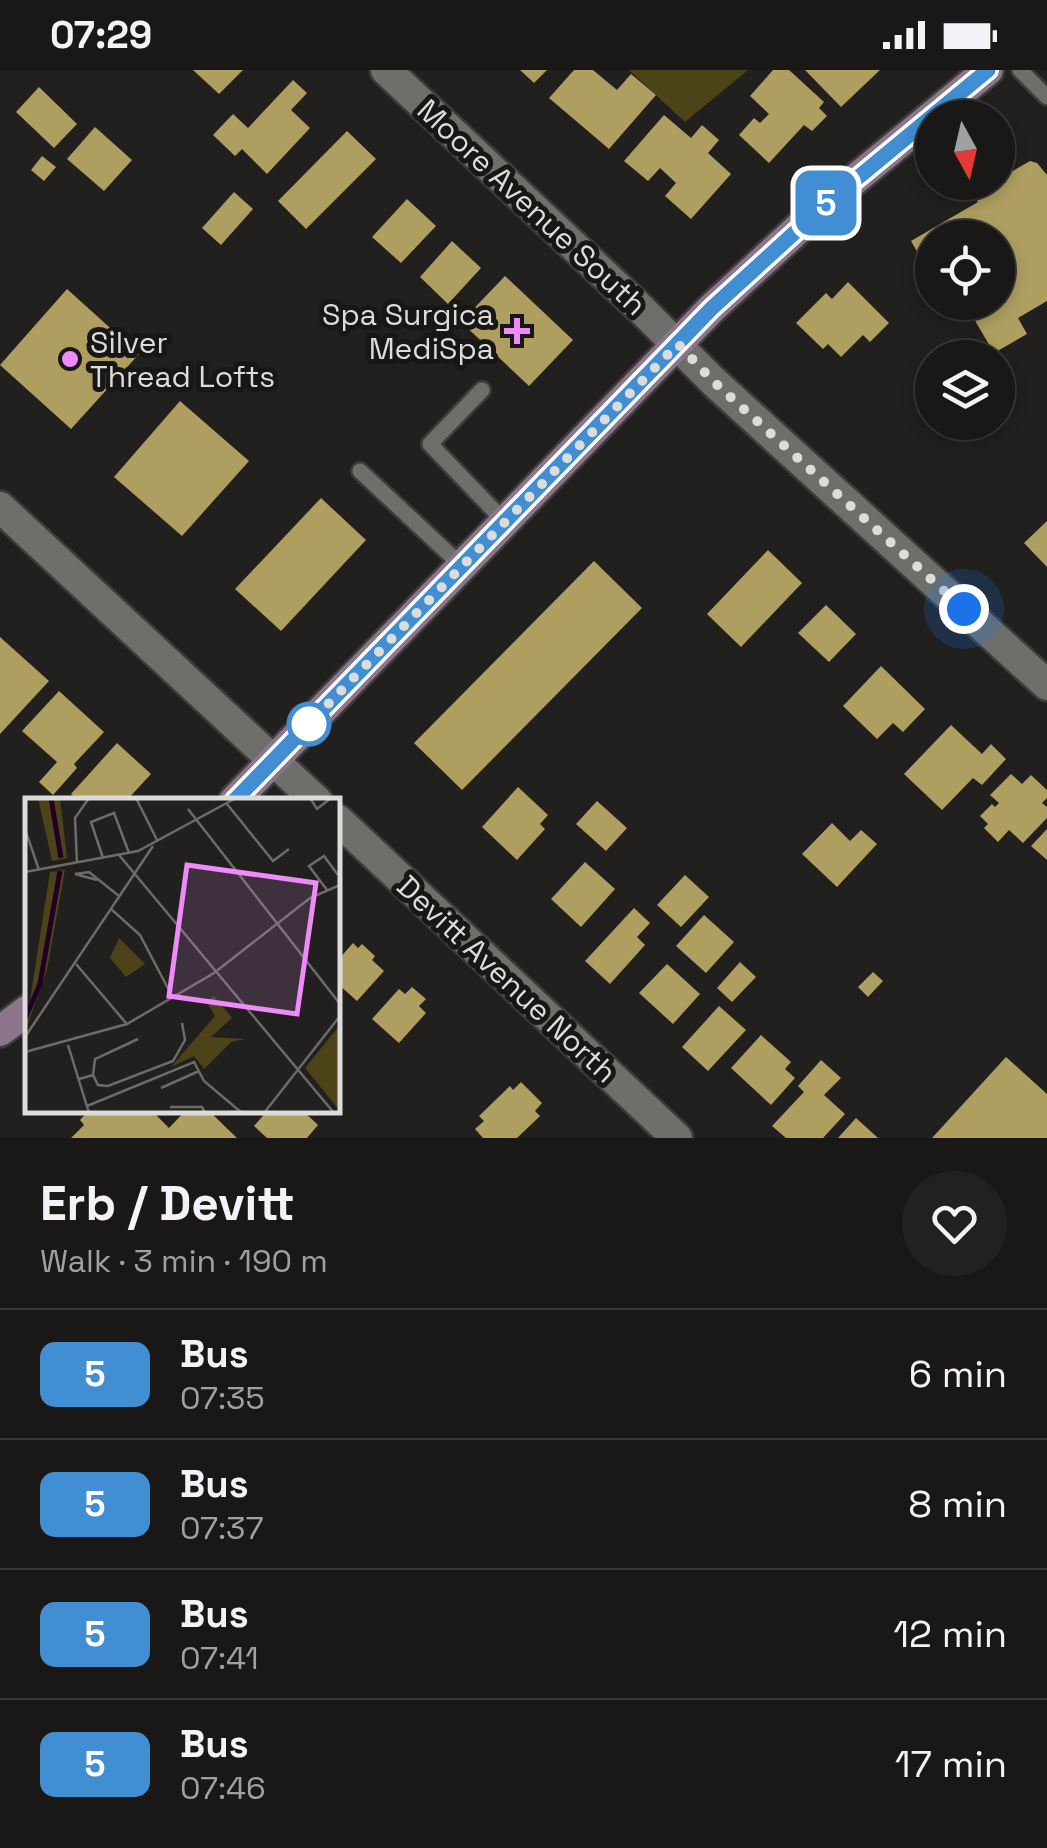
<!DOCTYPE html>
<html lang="en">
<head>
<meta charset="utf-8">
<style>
	body { margin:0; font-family:"Space Grotesk",sans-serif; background:#22211f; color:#f1f3f6; height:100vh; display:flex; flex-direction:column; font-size:38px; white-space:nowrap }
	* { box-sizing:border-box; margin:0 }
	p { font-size:32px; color:#9fa0a1 }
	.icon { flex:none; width:55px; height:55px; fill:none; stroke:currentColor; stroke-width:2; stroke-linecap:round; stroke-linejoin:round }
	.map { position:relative; height:1068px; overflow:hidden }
	.panel { display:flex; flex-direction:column; background:#191816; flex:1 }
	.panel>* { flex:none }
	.badge { padding:0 20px; border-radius:15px; font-size:35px; line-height:65px }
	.needle { width:65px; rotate:172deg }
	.controls { position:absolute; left:915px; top:30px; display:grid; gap:20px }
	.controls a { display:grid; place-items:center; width:100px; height:100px; border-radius:50%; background:#191816; box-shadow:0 5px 15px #0003,0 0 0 2px #373735; font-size:50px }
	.you { position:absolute; width:50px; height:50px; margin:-25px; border:8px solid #fff; border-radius:50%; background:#1a73e8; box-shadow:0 0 0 15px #1a73e833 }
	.map>.badge { position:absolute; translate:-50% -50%; box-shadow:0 0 0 5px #fff }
	.round { display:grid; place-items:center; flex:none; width:105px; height:105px; border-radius:52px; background:#22211f }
	.overview { display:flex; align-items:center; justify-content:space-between; height:170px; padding:0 40px }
	h1 { font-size:48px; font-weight:800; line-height:75px }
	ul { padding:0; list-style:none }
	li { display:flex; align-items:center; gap:30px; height:130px; padding:0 40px; border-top:2px solid #373735 }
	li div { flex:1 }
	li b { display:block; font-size:38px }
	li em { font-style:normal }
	li .badge { min-width:110px; font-weight:700; text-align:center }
	.status { display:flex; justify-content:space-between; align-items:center; height:70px; padding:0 50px; background:#191816; direction:ltr }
	.status svg { height:28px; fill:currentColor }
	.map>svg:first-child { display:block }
</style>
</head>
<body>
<div class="status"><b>07:29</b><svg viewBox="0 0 49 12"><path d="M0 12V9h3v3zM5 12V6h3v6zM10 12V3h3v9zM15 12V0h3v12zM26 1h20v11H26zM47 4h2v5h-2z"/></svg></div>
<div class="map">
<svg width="1047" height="1068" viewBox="0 0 1047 1068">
	<rect width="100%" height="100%" fill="#21201e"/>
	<!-- green -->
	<path fill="#4d4318" d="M629,0H748L685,52Z"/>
	<!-- building -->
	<g fill="#ae9f61">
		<path d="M193,0H243L219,24Z"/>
		<path d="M520,0H547L534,13Z"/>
		<path d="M574,0H593L617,20L631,4L656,25L609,79L549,28Z"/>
		<path d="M773,0H789L824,32L819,38L827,46L812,61L804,55L769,93L739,65L754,48L760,53L769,44L750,26Z"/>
		<path d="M805,0H880L841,37Z"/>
		<path d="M293,10L307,23L291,40L310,58L267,104L242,79L235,86L213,65L233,44L248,58Z"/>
		<path d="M39,17L77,54L54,78L16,42Z"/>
		<path d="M664,45L691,68L702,55L719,70L708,83L731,104L691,149L665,126L676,113L660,98L648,111L624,91Z"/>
		<path d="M95,57L132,90L104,121L67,89Z"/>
		<path d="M347,61L376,89L306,159L278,131Z"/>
		<path d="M42,86L56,97L44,111L31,100Z"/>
		<path d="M1030,91L1037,93L1047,105V231L1018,248L1027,264L994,283L967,237L954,245L947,232H998V168H932V208L911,171L978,132L973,124Z"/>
		<path d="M234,122L253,139L221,175L202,158Z"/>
		<path d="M407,129L436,156L401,193L372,167Z"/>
		<path d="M452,171L481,198L448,234L420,207Z"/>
		<path d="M505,206L573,270L529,316L461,252Z"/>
		<path d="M848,212L889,253L870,272L863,265L841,287L828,274L823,279L796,253L826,223L832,229Z"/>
		<path d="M67,219L139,284L71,359L0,295Z"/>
		<path d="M180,331L249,391L182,466L114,407Z"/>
		<path d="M321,428L366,470L281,561L235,519Z"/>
		<path d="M1047,451V497L1024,473Z"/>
		<path d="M768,480L802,513L741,577L707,544Z"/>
		<path d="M594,491L642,538L462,720L414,673Z"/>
		<path d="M826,535L856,564L829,592L798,563Z"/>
		<path d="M0,567L49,611L0,664Z"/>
		<path d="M881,596L925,639L903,662L893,653L877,669L843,636Z"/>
		<path d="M59,621L104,662L74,694L77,698L53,725L39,712L57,692L22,661Z"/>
		<path d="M951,655L982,684L991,674L1006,689L982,715L973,708L942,740L904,704Z"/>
		<path d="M117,673L151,704L126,731H78L71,724Z"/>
		<path d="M1011,704L1022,714L1031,705L1047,720V728L1042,733L1047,737V748L1023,773L1009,760L998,772L984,758L988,754L980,746L992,734L995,737L999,733L990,725Z"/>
		<path d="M518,717L548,745L540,754L545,759L517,790L482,757Z"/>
		<path d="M597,731L627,758L606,781L576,754Z"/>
		<path d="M832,753L850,771L861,760L877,774L837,817L802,784Z"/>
		<path d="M1047,759V790L1031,776Z"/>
		<path d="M585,792L615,819L581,857L551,829Z"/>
		<path d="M685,805L709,827L681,857L657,835Z"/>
		<path d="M634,838L650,853L637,867L645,875L610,914L585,891Z"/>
		<path d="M704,845L734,872L706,903L676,876Z"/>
		<path d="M353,873L358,878L362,874L375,886L372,890L384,901L357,931L338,914V890Z"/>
		<path d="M740,892L756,907L732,932L717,918Z"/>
		<path d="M667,894L700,924L673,954L639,923Z"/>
		<path d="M873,902L883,911L868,927L858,917Z"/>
		<path d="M412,917L426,929L419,936L426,943L399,973L372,949L399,919L405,924Z"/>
		<path d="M719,936L746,960L708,1001L682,977Z"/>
		<path d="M761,965L791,992L785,999L795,1008L771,1035L731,998Z"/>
		<path d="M1006,987L1047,1024V1068H932Z"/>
		<path d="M821,990L841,1008L824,1025L845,1044L823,1068H786L772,1056L804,1022L798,1016Z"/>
		<path d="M521,1012L542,1033L535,1041L540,1046L517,1068H483L475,1059L484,1051L479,1046L510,1016L513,1020Z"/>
		<path d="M89,1040H151L169,1058L186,1040H208L237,1068H71L84,1055L80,1050Z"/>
		<path d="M268,1040H302L318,1055L307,1068H267L254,1056Z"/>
		<path d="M856,1048L878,1068H838Z"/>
	</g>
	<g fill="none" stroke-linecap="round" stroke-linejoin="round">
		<defs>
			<g id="lane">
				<path d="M1020,0L1047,27"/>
				<path d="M482,320L430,374L506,453"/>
				<path d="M360,401L462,496"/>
			</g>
			<g id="street">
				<path d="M386,0L641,239L714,312L1047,615"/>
				<path d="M0,437L317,731"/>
				<path d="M338,750L677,1068"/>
			</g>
			<g id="secondary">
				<path d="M234,731L712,238L825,134L988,0"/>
				<path d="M0,961L28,940"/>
			</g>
		</defs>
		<!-- lane casing -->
		<use href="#lane" stroke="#3d3c3a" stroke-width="20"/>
		<!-- street casing -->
		<use href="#street" stroke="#3d3c3a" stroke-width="35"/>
		<!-- secondary casing -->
		<use href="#secondary" stroke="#3d3c3a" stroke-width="35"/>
		<!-- lane -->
		<use href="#lane" stroke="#6e6e6b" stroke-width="15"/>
		<!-- street -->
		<use href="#street" stroke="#6e6e6b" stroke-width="30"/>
		<!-- secondary -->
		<use href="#secondary" stroke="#8a758a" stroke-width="30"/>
	</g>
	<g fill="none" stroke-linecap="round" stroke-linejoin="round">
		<defs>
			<path id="line" d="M234,731L712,238L826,134L988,0"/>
		</defs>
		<!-- line casing -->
		<use href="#line" stroke="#fff" stroke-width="22"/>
		<!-- line -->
		<use href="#line" stroke="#418ed3" stroke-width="15"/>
		<!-- walk -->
		<path stroke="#dcdcda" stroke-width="10" stroke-dasharray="0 18" d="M309,654L300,663L678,274L714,312L964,539"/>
	</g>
	<!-- markers -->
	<g fill="#ee8bf8" stroke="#181715" stroke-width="4">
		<path d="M512 246h10v10h10v10h-10v10h-10v-10h-10v-10h10z"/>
		<circle cx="70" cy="289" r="10"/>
	</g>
	<circle fill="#fff" stroke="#418ed3" stroke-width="5" cx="309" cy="654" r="20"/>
	<g text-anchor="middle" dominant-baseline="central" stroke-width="10" stroke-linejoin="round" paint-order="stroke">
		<!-- street labels -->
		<g font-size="30" fill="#dcdcda" stroke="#181715">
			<text transform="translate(532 137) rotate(43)">Moore Avenue South</text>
			<text transform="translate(507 909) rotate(43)">Devitt Avenue North</text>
		</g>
		<!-- poi labels -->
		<g font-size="30" fill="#dcdcda" stroke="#181715" text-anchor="end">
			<text x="494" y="244">Spa Surgica<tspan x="494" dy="34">MediSpa</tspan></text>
			<text x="90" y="272" text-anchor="start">Silver<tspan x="90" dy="34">Thread Lofts</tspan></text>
		</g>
	</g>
	<!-- overview -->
	<g transform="translate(25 728)">
		<rect width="315" height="315" fill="#21201e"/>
		<path d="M13,0H35L42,60L27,63ZM40,72L22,172L0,234L25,74ZM94,140L120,166L101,179L85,160ZM189,198L207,220L186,239L220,241L206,244L179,271L169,258L146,269L190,218L181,203ZM315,227V313L280,270Z" fill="#4d4318"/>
		<path fill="none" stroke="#210024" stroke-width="5" d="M26,0L36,60M0,221L15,186L35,73"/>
		<path fill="none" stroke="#6c6b69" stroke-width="2.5" d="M111,0L132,42M285,0L292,11L306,0M202,6L248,63L264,51M163,11L315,206M0,31L14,72M94,57L309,315M78,60L66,24L89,15L104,55M52,65L50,20L64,0M0,74L113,53L211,0M72,82L50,76L64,74L94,98M302,92L284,68L299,58L313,77M86,111L115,137L147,198M51,166L101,225M0,239L128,48M43,247L64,315M0,254L102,226L189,175L285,100L315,87M68,277L73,287L83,288L148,263L160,242L157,225M54,281L68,277L70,261L113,241L101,247M136,290L174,273M62,308L169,264L179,283L217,315M145,309H177L180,315M239,315L315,218"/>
		<path fill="#ee8bf8" fill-opacity="0.15" stroke="#ee8bf8" stroke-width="5" d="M162,67L291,85L272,216L144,198Z"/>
		<rect width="315" height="315" fill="none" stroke="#dcdcda" stroke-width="5"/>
	</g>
</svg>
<div class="controls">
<a><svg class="needle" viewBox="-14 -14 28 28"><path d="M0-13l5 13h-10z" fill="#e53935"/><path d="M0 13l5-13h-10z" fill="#9fa0a1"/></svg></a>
<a><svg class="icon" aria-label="locate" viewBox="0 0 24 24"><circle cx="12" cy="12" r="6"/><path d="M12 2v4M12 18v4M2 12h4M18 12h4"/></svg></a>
<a><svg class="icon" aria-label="layers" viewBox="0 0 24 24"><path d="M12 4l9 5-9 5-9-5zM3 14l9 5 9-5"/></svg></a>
</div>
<div class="you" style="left:964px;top:539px"></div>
<b class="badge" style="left:826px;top:133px;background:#418ed3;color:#fff">5</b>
</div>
<section class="panel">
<div class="overview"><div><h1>Erb / Devitt</h1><p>Walk · 3 min · 190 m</p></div><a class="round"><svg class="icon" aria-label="heart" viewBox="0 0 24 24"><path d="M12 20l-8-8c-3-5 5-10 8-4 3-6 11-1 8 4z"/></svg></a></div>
<ul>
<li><span class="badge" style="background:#418ed3;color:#fff">5</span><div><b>Bus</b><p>07:35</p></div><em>6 min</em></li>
<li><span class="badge" style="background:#418ed3;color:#fff">5</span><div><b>Bus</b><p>07:37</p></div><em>8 min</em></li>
<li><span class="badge" style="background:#418ed3;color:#fff">5</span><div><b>Bus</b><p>07:41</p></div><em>12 min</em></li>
<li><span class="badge" style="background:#418ed3;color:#fff">5</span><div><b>Bus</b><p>07:46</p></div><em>17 min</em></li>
</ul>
</section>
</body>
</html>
